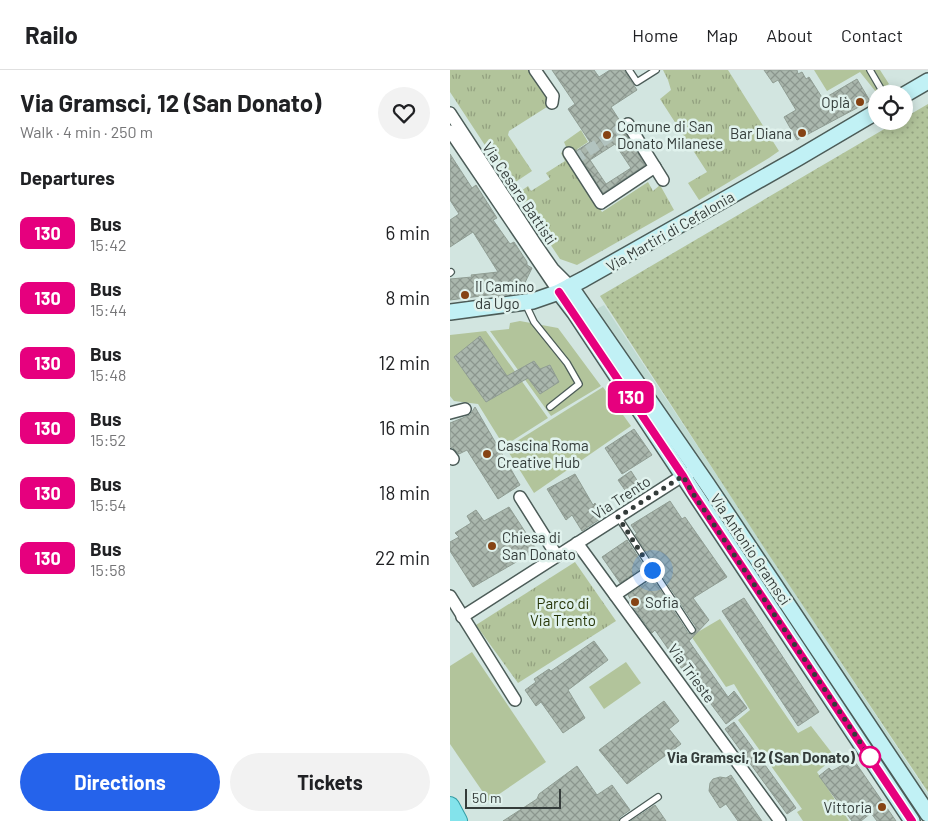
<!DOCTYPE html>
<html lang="en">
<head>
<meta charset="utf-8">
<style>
	body { margin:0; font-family:Barlow,sans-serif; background:#f2f2f2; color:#202124; height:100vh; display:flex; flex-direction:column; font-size:19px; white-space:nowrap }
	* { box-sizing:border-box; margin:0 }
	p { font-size:16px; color:#757577 }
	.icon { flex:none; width:28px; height:28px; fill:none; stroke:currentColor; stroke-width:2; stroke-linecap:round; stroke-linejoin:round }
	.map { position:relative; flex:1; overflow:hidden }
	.drawer { display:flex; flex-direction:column; background:#fff; width:450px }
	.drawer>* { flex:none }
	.badge { padding:0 10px; border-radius:8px; font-size:18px; line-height:32px }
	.buttons { position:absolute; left:418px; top:15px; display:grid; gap:10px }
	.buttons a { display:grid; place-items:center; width:45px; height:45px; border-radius:50%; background:#fff; box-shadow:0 2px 12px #0003; font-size:25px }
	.scale { position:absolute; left:15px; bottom:12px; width:96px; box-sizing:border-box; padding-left:5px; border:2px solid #343c3a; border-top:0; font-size:14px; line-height:18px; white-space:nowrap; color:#343c3a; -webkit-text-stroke:4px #e0f2ed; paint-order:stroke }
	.you { position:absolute; width:25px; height:25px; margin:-12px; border:4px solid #fff; border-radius:50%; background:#1a73e8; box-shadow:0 0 0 8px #1a73e833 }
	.map>.badge { position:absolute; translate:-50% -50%; box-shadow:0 0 0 2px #fff }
	h2 { padding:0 20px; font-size:19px; line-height:45px }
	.round { display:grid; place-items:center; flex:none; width:52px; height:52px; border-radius:26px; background:#f2f2f2 }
	.headline { display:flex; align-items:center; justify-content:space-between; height:85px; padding:0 20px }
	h1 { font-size:24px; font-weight:700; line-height:38px }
	.cta { display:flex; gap:10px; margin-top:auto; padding:10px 20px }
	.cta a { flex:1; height:58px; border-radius:30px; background:#2563eb; color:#fff; font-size:20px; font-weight:700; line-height:58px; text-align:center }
	.cta a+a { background:#f2f2f2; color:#202124 }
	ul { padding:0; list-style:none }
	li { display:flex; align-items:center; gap:15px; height:65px; padding:0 20px }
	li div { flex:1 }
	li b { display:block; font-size:19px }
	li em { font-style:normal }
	li .badge { min-width:55px; font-weight:700; text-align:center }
	header { display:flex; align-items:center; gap:30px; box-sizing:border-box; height:70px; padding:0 25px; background:#fff; border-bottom:1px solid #e0e0e0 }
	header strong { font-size:24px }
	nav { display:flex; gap:28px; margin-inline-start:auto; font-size:18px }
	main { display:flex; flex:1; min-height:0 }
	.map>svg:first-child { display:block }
</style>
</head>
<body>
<header>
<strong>Railo</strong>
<nav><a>Home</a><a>Map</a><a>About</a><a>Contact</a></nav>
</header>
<main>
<section class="drawer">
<div class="headline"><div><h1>Via Gramsci, 12 (San Donato)</h1><p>Walk · 4 min · 250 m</p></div><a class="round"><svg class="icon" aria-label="heart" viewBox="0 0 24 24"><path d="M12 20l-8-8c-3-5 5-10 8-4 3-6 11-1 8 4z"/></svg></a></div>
<h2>Departures</h2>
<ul>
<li><span class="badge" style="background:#e6007e;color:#fff">130</span><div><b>Bus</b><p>15:42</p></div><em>6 min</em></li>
<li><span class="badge" style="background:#e6007e;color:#fff">130</span><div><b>Bus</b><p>15:44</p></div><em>8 min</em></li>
<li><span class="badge" style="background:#e6007e;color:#fff">130</span><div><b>Bus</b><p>15:48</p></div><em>12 min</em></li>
<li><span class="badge" style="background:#e6007e;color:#fff">130</span><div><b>Bus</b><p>15:52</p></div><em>16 min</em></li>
<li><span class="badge" style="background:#e6007e;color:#fff">130</span><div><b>Bus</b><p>15:54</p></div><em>18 min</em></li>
<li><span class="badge" style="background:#e6007e;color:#fff">130</span><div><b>Bus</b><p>15:58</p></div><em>22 min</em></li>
</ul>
<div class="cta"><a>Directions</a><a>Tickets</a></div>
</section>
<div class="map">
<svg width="478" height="751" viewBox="0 0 478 751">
	<defs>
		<pattern id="grass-dots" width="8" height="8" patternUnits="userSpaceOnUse" patternTransform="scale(1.25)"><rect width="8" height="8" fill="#b2c49b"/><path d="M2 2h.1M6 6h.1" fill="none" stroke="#92a07f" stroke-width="1.8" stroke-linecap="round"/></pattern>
		<pattern id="park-tufts" width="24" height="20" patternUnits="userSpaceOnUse" patternTransform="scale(1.25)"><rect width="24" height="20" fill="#b2c49b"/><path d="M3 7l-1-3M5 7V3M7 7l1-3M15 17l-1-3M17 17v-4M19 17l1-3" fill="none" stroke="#92a07f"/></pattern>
		<pattern id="building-cross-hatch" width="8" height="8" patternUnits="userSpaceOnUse" patternTransform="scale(1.25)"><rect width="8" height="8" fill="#aab7ad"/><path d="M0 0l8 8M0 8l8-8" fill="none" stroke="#8b968e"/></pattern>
	</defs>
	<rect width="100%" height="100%" fill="#d2e5e0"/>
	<!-- built -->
	<path fill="#c0dbd3" d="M154,235L478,724V751H475L137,244Z"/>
	<!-- grass -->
	<path fill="url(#grass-dots)" d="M478,34V722L317,482L150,226L448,51H454V48Z"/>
	<!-- park -->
	<g fill="url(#park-tufts)">
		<path d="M0,0H81L101,30L100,35L59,61L58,65L82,101L61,115L0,22Z"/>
		<path d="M213,0H278L329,81L319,88L249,130L238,113L257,102L210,29L221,20L218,10Z"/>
		<path d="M131,60L138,72L117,86L152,142L198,112L203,121L210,115L224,140L127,195L110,189L71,130V121L78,116L81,121L100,109L96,103L115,91L111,83L117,79L114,72Z"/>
		<path d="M125,492L166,551L68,613L26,555Z"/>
	</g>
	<!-- garden -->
	<g fill="#b2c49b">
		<path d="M364,0H430L439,14L426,22L410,2L377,21Z"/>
		<path d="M70,251L108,258L151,316L101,346L40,261L59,259L60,253Z"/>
		<path d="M36,261L98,348L54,376L28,334L4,331L0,326V265Z"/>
		<path d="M153,317L181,356L84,423L56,378Z"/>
		<path d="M270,549L348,663L361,656L385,687L367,702L399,751H353L347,742L352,739L288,650L300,640L284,614L276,617L241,566Z"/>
		<path d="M22,582L96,692L39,731L0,674V596Z"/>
		<path d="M176,592L191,613L154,639L139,617Z"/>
	</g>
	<!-- building -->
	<g fill="url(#building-cross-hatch)" stroke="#909d93" fill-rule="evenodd">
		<path d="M102,0H144L149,7L160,0H174L187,20L161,37L170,51L167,55L168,61L172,64H176L195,95L153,123L126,81L140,72L118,39L125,34ZM165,74L181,98L156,114L140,90Z"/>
		<path d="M314,0H347L348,4L352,2L356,9L359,7L373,29L407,9L420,31L347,70L334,47L346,40L328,10L323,13Z"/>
		<path d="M0,84L22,118L26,115L47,148L43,150L60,174L64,172L77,192V195L82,198L70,223L46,226V224L0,230V209L22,207L21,205L48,202L23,162L0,177V150L9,144L0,130Z"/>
		<path d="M30,266L57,306L84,291L90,299L100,295L109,312L90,324L78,308L36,332L4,287Z"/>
		<path d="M25,337L70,415L48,429L17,380L9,384L3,378L0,377V353L20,345Z"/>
		<path d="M184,359L202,385L172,404L155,378Z"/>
		<path d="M181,401L194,421L181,429L168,410Z"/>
		<path d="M125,404L143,435L145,433L153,447L132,461L122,445L116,450L97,419Z"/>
		<path d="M220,431L232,449L235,447L277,507L243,528L259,550L239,571L278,627L284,621L297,638L276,654L243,610L241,612L205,560L202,563L179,531L181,530L178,525L203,509L238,563L243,565L246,562V557L209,501L208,496L204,493L185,465L187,464L181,455Z"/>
		<path d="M59,437L87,480L23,517L0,481V472L9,467L5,463L21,453L17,446L26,440L34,451Z"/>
		<path d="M177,470L194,496L170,513L152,487Z"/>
		<path d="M294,528L369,642L348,656L272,541Z"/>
		<path d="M144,571L158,590L118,620L135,648L113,663L91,632L86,636L75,620L86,612L84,609L99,599L101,601Z"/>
		<path d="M214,631L229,651L219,659L231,674L177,714L149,680Z"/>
		<path d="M284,652L346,738L337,744L275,659Z"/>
		<path d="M403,689L446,751H427L421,743L411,751H402L369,706L379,698L382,701Z"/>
		<path d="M127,696L147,725L162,715L180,740L170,747L168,751H53L87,729L89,724Z"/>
		<path d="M281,705L305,741L312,751H288L276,734L270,738L259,721L260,713L263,709L270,707L276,708Z"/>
		<path d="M205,735L216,751H181Z"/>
	</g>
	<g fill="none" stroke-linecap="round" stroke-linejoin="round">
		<!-- street-tunnel -->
		<path stroke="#b2c3bf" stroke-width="11" stroke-dasharray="11 5.5" stroke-linecap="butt" d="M124,90L174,57"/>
		<defs>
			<g id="lane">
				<path d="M179,0L187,12L206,0"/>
				<path d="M420,0L434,24"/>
				<path d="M0,203L1,202"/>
				<path d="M75,233L84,252L117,293L129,314L100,337"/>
				<path d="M168,447L242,560"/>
				<path d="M173,751L208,727"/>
			</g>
			<g id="street">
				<path d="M85,0L103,26L102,33"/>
				<path d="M0,43L87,176L103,199L120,216"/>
				<path d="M174,57L178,54L213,110"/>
				<path d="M0,61L109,222"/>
				<path d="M119,83L151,133L205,97"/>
				<path d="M0,343L15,339"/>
				<path d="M0,385L3,389"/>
				<path d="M70,427L107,486"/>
				<path d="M127,473L330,751"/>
				<path d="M165,525L202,500"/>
				<path d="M0,526L65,630"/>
				<path d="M12,547L226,410L239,403"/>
			</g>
			<g id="secondary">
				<path d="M454,25L478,11"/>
				<path d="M120,216L257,414L478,744"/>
				<path d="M109,222L125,243L462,751"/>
				<path d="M0,242L83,231L109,222L134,209L348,88L426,42"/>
			</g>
			<path id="primary" d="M0,736L8,751"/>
		</defs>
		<!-- lane casing -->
		<use href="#lane" stroke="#4c5c58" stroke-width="8"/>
		<!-- street casing -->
		<use href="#street" stroke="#4c5c58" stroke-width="14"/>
		<!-- secondary casing -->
		<use href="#secondary" stroke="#4c5c58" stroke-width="18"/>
		<!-- primary casing -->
		<use href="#primary" stroke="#329da4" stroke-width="20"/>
		<!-- lane -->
		<use href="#lane" stroke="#fff" stroke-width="5.5"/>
		<!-- street -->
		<use href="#street" stroke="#fff" stroke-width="11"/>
		<!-- secondary -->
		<use href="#secondary" stroke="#c1f1f5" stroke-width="15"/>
		<!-- primary -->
		<use href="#primary" stroke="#83e3eb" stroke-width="18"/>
	</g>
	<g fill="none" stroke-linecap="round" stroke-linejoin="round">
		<defs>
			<path id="line" d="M109,222L233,406L242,422L462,751"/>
		</defs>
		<!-- line casing -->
		<use href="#line" stroke="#fff" stroke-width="11"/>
		<!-- line -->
		<use href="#line" stroke="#e6007e" stroke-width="8"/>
		<!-- walk -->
		<path stroke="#343c3a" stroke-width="5" stroke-dasharray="0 9" d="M202,500L168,447L233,406L242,422L420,687"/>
	</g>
	<!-- markers -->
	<g fill="#864314" stroke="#e0f2ed" stroke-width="2">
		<circle cx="410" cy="32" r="5"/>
		<circle cx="352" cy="63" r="5"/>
		<circle cx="157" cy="65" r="5"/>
		<circle cx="15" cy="225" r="5"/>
		<circle cx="37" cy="384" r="5"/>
		<circle cx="42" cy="476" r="5"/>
		<circle cx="185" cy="532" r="5"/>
		<circle cx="432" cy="737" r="5"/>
	</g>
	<circle fill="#fff" stroke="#e6007e" stroke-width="2.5" cx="420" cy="687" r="10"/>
	<g text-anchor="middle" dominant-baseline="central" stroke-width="5" stroke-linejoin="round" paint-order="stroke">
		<!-- poi labels -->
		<g font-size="15" fill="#343c3a" stroke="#e0f2ed" text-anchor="start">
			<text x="400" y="32" text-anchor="end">Oplà</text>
			<text x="167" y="56">Comune di San<tspan x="167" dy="17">Donato Milanese</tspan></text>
			<text x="342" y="63" text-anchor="end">Bar Diana</text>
			<text x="25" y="216">Il Camino<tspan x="25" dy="17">da Ugo</tspan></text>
			<text x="47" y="375">Cascina Roma<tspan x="47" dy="17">Creative Hub</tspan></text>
			<text x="52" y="467">Chiesa di<tspan x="52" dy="17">San Donato</tspan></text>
			<text x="195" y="532">Sofia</text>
			<text x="422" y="737" text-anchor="end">Vittoria</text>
		</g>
		<!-- street labels -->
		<g font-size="15" fill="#343c3a" stroke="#e0f2ed">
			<text transform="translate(70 123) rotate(56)">Via Cesare Battisti</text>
			<text transform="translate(220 161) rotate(-30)">Via Martiri di Cefalonia</text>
			<text transform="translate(171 427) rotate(-33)">Via Trento</text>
			<text transform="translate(301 479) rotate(56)">Via Antonio Gramsci</text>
			<text transform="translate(242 603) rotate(54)">Via Trieste</text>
		</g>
		<!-- park labels -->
		<g font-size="15" fill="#273608" stroke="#e0f2ed">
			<text x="113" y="533">Parco di<tspan x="113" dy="17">Via Trento</tspan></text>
		</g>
		<!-- stop labels -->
		<g font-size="15" font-weight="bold" fill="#343c3a" stroke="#e0f2ed" text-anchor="end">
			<text x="405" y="687">Via Gramsci, 12 (San Donato)</text>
		</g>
	</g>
</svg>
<div class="buttons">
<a><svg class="icon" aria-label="locate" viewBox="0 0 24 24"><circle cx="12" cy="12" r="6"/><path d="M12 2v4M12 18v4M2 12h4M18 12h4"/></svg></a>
</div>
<div class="scale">50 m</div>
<div class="you" style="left:202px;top:500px"></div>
<b class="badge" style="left:181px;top:327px;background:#e6007e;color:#fff">130</b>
</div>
</main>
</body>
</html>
